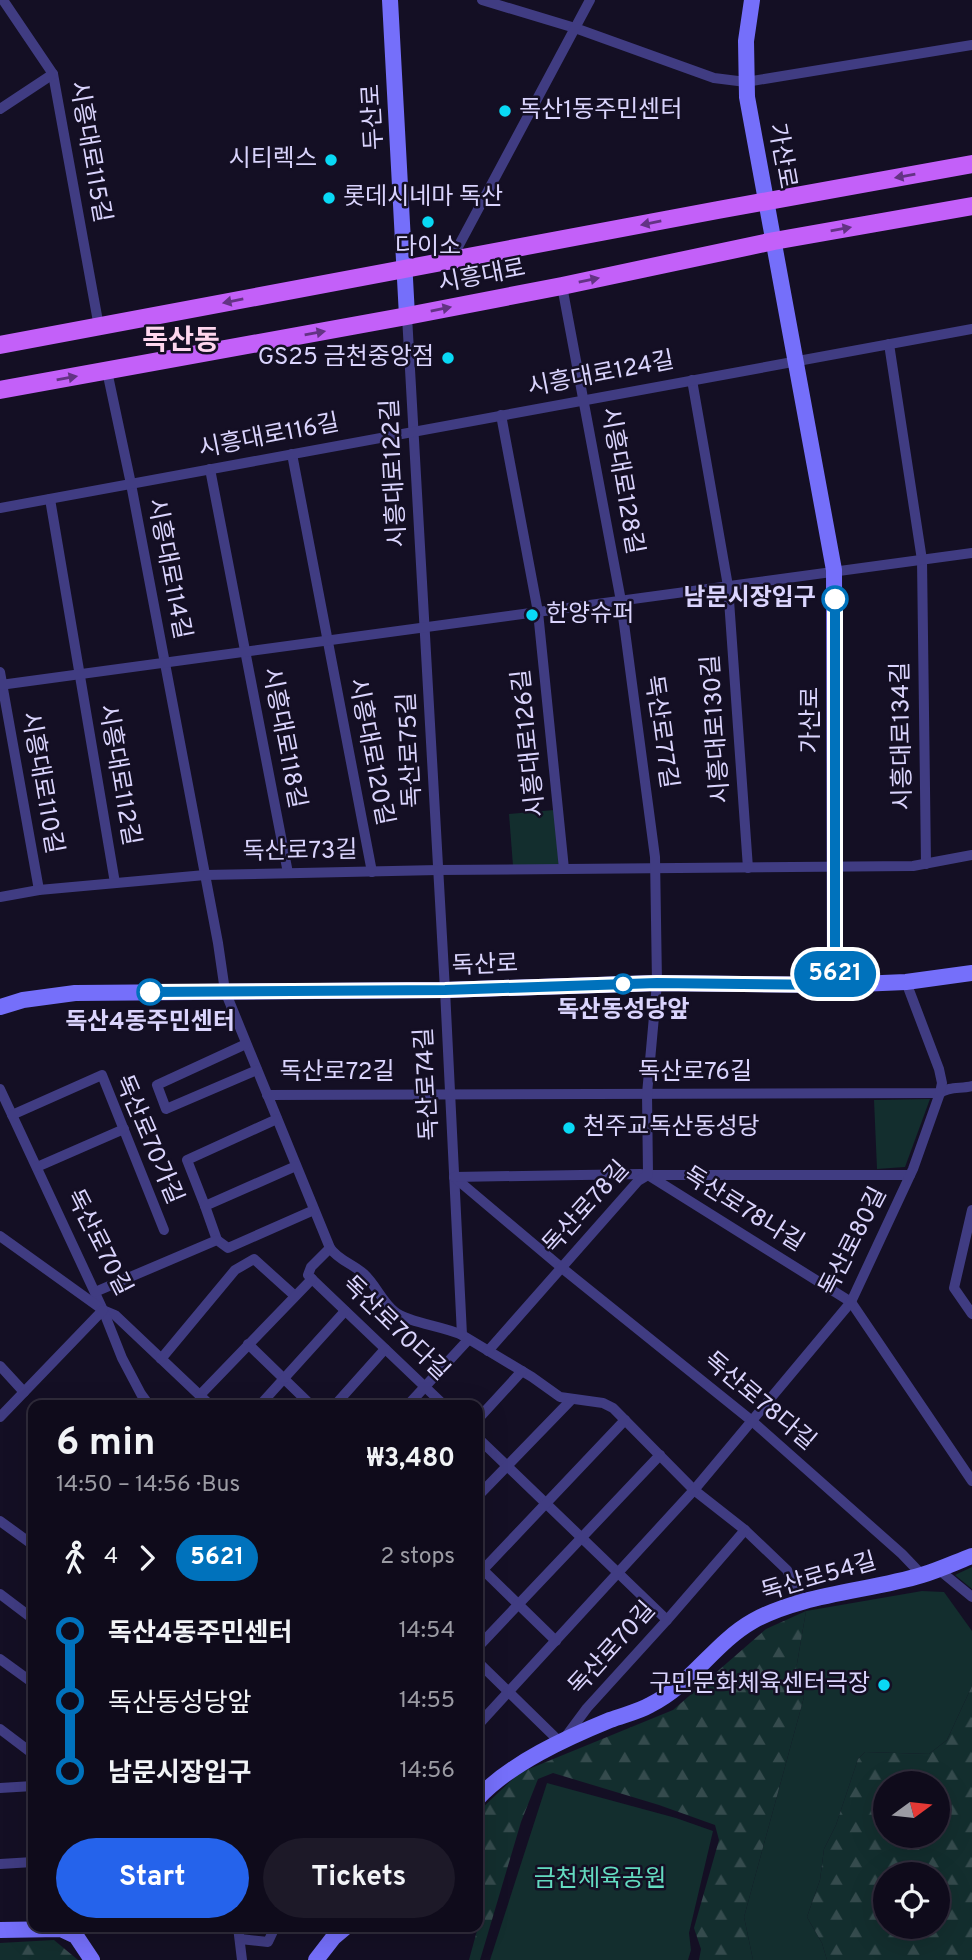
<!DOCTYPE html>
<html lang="en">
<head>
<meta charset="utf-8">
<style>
	body { margin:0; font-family:Overpass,"Noto Sans KR",sans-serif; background:#1d1928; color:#f1f3f6; height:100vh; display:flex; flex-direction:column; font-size:26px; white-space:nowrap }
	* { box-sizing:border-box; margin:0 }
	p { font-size:23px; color:#9b9ba3 }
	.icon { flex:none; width:38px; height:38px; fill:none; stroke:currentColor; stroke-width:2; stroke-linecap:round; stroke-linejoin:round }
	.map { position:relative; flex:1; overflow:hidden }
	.panel { position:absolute; left:28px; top:1400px; width:455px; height:532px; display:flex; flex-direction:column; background:#0f0b1b; border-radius:14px; box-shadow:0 7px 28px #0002,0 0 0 2px #2f2b3a }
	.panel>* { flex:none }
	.badge { padding:0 14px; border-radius:23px; font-size:24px; line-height:46px }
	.needle { width:46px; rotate:75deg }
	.buttons { position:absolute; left:873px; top:1771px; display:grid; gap:14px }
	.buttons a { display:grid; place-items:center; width:77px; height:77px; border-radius:50%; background:#0f0b1b; box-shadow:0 7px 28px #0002,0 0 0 2px #2f2b3a; font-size:35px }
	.map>.badge { position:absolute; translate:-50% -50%; box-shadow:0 0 0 4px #fff }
	.legs { display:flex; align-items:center; gap:10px; height:77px; padding:0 28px; font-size:23px }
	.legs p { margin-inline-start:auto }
	.overview { display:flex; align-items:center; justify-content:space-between; height:119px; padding:0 28px }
	h1 { font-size:38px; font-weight:700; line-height:52px }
	.cta { display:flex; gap:14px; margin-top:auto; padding:14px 28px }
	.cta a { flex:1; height:80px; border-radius:42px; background:#2563eb; color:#fff; font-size:28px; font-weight:700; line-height:80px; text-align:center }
	.cta a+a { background:#1d1928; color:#f1f3f6 }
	ul { padding:0 28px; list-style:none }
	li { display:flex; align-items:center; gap:24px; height:70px; font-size:26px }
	li i { display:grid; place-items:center; width:10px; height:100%; margin:0 9px; background:currentColor }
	li i::after { content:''; width:18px; height:18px; margin:-9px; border:5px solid; border-radius:50%; background:#0f0b1b }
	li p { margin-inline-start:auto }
	li:first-child i { background:linear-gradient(#0000 50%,currentColor 0) }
	li:last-child i { background:linear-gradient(currentColor 50%,#0000 0) }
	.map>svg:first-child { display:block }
</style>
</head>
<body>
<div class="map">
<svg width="972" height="1960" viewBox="0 0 972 1960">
	<defs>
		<pattern id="forest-firs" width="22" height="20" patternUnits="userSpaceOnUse" patternTransform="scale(1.75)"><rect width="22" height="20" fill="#132e2e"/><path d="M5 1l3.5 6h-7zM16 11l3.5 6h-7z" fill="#354b4d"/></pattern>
	</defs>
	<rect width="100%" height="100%" fill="#140f24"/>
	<!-- green -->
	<g fill="#132e2e">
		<path d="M554,810L559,865L513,866L509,814Z"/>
		<path d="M930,1099L905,1167L877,1169L874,1100Z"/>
		<path d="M972,1567V1589L955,1575Z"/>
		<path d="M922,1591L944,1592L972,1631V1686L947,1740L929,1754L865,1752L858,1759L836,1825L824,1849L820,1880L807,1917L822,1943L827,1960H753L744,1917L804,1697L794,1681L806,1611Z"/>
		<path d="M547,1783L676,1818L713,1831L689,1933L691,1950L688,1960H490Z"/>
	</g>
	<!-- forest -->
	<g fill="url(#forest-firs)" fill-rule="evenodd">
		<path d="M806,1611L794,1681L804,1697L744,1917L753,1960H699L701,1949L694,1928L719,1840L715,1825L659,1805L553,1773L538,1779L521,1822L480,1960H469L478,1927L481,1904L478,1903V1812L519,1773L673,1710L766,1629Z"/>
		<path d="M972,1686V1960H827L822,1943L807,1917L820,1880L824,1849L836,1825L858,1759L865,1752L929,1754L947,1740ZM938,1783V1836H886V1783ZM938,1874V1927H886V1874Z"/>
		<path d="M54,1940L78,1960H0V1943Z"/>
	</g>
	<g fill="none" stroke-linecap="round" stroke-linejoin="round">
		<!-- street -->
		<g stroke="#403c82" stroke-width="10">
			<path d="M3,0L53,74L99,327"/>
			<path d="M482,0L575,28L714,78L746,82L972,45"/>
			<path d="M0,109L53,74"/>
			<path d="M451,260L590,0"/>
			<path d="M407,316L445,990L462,1335"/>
			<path d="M889,344L922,560L926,864"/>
			<path d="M107,371L131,484L218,943L225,991L330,1248C338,1260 353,1264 364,1274C376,1285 382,1302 395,1312C409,1323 443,1326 462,1335L532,1377L560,1397L603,1403L613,1408L694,1490L745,1530L787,1570L803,1603"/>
			<path d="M692,380L728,586L748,868"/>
			<path d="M501,415L538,612L564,869"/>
			<path d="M292,454L372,872"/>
			<path d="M210,469L288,873"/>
			<path d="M50,499L115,883"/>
			<path d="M0,508L972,329"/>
			<path d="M0,672L39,890"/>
			<path d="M0,685L972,553"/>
			<path d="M0,897L39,890L205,875L438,870L913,866L972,855"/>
			<path d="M246,1044L157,1085L166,1109L257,1070"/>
			<path d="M0,1089L103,1310L115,1315L210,1405"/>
			<path d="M267,1095L940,1093C949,1086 961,1089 972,1086"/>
			<path d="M12,1115L102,1075L164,1230"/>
			<path d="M37,1167L124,1129"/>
			<path d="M648,1175L851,1302L972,1481"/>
			<path d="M454,1177L562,1268L752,1421L902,1554L922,1575"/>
			<path d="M454,1177L640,1174L648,1175H910"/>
			<path d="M205,1206L187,1160L277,1119"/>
			<path d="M972,1210L954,1288L972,1314"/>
			<path d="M0,1236L103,1310L122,1358L141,1394L149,1405"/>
			<path d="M217,1240L205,1206L296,1166"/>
			<path d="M312,1279L444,1405"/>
			<path d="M312,1279L308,1275L311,1267L330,1248"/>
			<path d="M95,1292L217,1240L228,1248L314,1210"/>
			<path d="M248,1344L311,1405"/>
			<path d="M488,1351L638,1181L648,1175L647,1094L657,983L655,857L621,601L562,286"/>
			<path d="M161,1359L235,1270L254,1259L295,1296"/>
			<path d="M0,1366L24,1392"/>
			<path d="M200,1395L312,1279"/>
			<path d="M260,1405L345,1311"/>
			<path d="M335,1405L385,1349"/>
			<path d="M408,1405L468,1340"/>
			<path d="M0,1417L103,1310"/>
			<path d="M478,1419L522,1371"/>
			<path d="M478,1438L667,1620"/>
			<path d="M478,1496L572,1399"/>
			<path d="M0,1521L33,1545"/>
			<path d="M478,1565L556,1641"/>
			<path d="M938,1569L972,1597"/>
			<path d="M478,1575L625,1420"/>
			<path d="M0,1594L33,1619"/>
			<path d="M478,1647L660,1455"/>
			<path d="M0,1659L33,1683"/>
			<path d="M478,1662L561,1743L587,1708L667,1620L745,1530"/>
			<path d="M478,1725L694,1490L851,1302L913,1169L940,1093L942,1083L939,1069L906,982"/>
			<path d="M0,1729L33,1754"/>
			<path d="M0,1788L33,1786"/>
			<path d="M0,1864L33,1862"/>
			<path d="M238,1927L242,1960"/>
			<path d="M240,1939L268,1942L275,1927"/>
		</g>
		<!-- secondary -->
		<g stroke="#756ffa" stroke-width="16">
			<path d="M390,0L407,316"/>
			<path d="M752,0L746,41L747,97L834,570L835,985"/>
			<path d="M0,1007L23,1000L75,993L445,990L657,983L835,985L906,982L972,973"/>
			<path d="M478,1798C511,1763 566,1738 610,1720C623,1715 638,1712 650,1705C691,1685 714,1643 753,1621C801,1594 870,1591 922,1575C939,1570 956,1562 972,1556"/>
			<path d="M0,1930L61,1929L76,1936L92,1960"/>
			<path d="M316,1960L333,1938L346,1927"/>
		</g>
		<!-- primary -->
		<g stroke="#c360f9" stroke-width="18">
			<path d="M0,345L718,210L972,164"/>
			<path d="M0,390L407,316L562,286L774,241L972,206"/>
		</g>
	</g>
	<!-- one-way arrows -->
	<defs><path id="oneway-solid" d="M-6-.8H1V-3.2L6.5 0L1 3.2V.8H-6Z" transform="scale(1.75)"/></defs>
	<g fill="#633384">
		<use href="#oneway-solid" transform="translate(905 176) rotate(170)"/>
		<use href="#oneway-solid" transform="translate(651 223) rotate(169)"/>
		<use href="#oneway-solid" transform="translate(841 229) rotate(-10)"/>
		<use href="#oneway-solid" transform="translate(589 280) rotate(-12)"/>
		<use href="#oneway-solid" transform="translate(233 301) rotate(169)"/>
		<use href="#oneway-solid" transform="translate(441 309) rotate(-11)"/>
		<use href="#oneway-solid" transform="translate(315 333) rotate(-10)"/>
		<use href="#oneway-solid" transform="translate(67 378) rotate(-10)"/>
	</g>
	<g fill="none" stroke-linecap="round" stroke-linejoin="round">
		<defs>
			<path id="line-1" d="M150,992L445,990L657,983L835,985V599"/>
		</defs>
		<!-- line-1 casing -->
		<use href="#line-1" stroke="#fff" stroke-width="16"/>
		<!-- line-1 -->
		<use href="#line-1" stroke="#0072bc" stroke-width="10"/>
	</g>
	<!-- markers -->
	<g fill="#09d9f5" stroke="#140f24" stroke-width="2.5">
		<circle cx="505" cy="111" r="7"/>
		<circle cx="331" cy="160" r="7"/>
		<circle cx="329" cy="198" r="7"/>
		<circle cx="428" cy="222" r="7"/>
		<circle cx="448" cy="358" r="7"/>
		<circle cx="532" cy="615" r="7"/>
		<circle cx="569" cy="1128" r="7"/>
		<circle cx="884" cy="1685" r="7"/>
	</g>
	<g fill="#fff" stroke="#0072bc" stroke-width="3.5">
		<circle cx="835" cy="599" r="12"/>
		<circle cx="623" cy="984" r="9"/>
		<circle cx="150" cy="992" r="12"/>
	</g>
	<g text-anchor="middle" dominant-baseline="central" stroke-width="5" stroke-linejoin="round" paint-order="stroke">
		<!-- poi labels -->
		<g font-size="24" fill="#dad4fd" stroke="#140f24" text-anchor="start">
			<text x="519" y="111">독산1동주민센터</text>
			<text x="317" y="160" text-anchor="end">시티렉스</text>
			<text x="343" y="198">롯데시네마 독산</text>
			<text x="428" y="248" text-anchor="middle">다이소</text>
			<text x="434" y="358" text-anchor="end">GS25 금천중앙점</text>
			<text x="546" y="615">한양슈퍼</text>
			<text x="583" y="1128">천주교독산동성당</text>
			<text x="870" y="1685" text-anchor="end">구민문화체육센터극장</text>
		</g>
		<!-- street labels -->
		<g font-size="24" fill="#dad4fd" stroke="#140f24">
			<text transform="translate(374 117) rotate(-93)">두산로</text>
			<text transform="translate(89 152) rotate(80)">시흥대로115길</text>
			<text transform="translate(781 156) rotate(80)">가산로</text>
			<text transform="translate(482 277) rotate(-11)">시흥대로</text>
			<text transform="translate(601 375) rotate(-11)">시흥대로124길</text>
			<text transform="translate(269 437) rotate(-11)">시흥대로116길</text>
			<text transform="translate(395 473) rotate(-93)">시흥대로122길</text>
			<text transform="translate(621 481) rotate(80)">시흥대로128길</text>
			<text transform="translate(168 569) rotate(79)">시흥대로114길</text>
			<text transform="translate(812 720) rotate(-90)">가산로</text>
			<text transform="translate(717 729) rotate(-94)">시흥대로130길</text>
			<text transform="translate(660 732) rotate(82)">독산로77길</text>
			<text transform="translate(903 736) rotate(-91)">시흥대로134길</text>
			<text transform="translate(283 738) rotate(79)">시흥대로118길</text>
			<text transform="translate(530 743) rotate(-96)">시흥대로126길</text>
			<text transform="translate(411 750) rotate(-93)">독산로75길</text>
			<text transform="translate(370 752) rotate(79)">시흥대로120길</text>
			<text transform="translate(118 775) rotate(80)">시흥대로112길</text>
			<text transform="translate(41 783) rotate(80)">시흥대로110길</text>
			<text transform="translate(300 852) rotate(-1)">독산로73길</text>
			<text transform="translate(485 966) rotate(-2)">독산로</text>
			<text x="337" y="1073">독산로72길</text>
			<text x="695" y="1073">독산로76길</text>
			<text transform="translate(428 1084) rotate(-93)">독산로74길</text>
			<text transform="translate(148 1140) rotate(67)">독산로70가길</text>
			<text transform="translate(587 1208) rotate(-48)">독산로78길</text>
			<text transform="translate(743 1210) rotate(32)">독산로78나길</text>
			<text transform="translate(854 1242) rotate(-63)">독산로80길</text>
			<text transform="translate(98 1243) rotate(63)">독산로70길</text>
			<text transform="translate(395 1329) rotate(44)">독산로70다길</text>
			<text transform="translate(759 1402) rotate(40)">독산로78다길</text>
			<text transform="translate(819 1578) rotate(-16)">독산로54길</text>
			<text transform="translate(613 1649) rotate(-48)">독산로70길</text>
		</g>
		<!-- stop labels -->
		<g font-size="24" font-weight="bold" fill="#dad4fd" stroke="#140f24">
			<text x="816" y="599" text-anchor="end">남문시장입구</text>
			<text x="623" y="1011">독산동성당앞</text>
			<text x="150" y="1023">독산4동주민센터</text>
		</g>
		<!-- park labels -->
		<g font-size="24" fill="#63dbc0" stroke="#140f24">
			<text x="600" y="1880">금천체육공원</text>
		</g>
		<!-- quarter labels -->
		<g font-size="28" font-weight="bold" fill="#fed6ee" stroke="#140f24">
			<text x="181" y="342">독산동</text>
		</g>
	</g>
</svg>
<div class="buttons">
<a><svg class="needle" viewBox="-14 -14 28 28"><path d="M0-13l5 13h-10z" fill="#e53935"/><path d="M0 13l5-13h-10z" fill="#9b9ba3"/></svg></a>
<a><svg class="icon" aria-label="locate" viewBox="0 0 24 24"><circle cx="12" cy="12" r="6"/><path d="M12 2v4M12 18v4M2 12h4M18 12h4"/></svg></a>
</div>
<b class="badge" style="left:835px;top:974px;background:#0072bc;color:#fff">5621</b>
<section class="panel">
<div class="overview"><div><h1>6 min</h1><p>14:50 – 14:56 · Bus</p></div><b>₩3,480</b></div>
<div class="legs"><svg class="icon" aria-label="walk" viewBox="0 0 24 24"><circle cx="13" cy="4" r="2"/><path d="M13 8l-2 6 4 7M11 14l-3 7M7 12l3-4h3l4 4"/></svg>4<svg class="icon" aria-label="forward" viewBox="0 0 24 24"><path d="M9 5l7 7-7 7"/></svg><b class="badge" style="background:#0072bc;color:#fff">5621</b><p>2 stops</p></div>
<ul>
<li><i style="color:#0072bc"></i><b>독산4동주민센터</b><p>14:54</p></li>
<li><i style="color:#0072bc"></i><span>독산동성당앞</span><p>14:55</p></li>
<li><i style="color:#0072bc"></i><b>남문시장입구</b><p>14:56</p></li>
</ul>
<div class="cta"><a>Start</a><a>Tickets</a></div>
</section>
</div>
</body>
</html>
